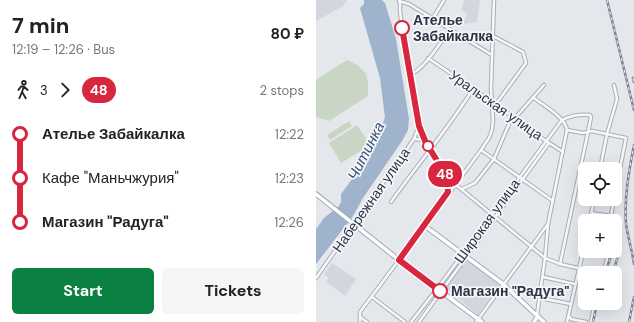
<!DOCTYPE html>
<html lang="en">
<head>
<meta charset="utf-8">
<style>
	body { margin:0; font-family:"DM Sans",sans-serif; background:#f6f6f6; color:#222; height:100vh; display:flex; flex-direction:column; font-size:15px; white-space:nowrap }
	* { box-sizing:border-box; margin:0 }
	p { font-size:13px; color:#767676 }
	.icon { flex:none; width:22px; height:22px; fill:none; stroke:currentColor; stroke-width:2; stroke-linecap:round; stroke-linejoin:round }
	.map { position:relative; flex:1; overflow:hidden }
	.panel { display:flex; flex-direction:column; background:#fff; width:316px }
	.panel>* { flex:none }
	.badge { padding:0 8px; border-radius:13px; font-size:14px; line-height:26px }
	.buttons { position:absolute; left:262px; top:162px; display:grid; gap:8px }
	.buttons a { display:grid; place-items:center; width:44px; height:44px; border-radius:6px; background:#fff; box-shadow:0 4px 16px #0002; font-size:20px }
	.map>.badge { position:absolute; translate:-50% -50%; box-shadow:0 0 0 2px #fff }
	.legs { display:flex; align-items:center; gap:6px; height:44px; padding:0 12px; font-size:13px }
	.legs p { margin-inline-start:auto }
	.head { display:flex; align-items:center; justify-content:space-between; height:68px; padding:0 12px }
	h1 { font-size:22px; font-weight:700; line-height:30px }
	.button { display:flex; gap:8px; margin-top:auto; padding:8px 12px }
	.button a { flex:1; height:46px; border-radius:6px; background:#0b8043; color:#fff; font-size:16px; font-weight:700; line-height:46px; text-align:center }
	.button a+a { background:#f6f6f6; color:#222 }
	ul { padding:0 12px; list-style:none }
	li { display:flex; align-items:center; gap:14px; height:44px; font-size:15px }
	li i { display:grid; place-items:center; width:6px; height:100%; margin:0 5px; background:currentColor }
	li i::after { content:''; width:10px; height:10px; margin:-5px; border:3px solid; border-radius:50%; background:#fff }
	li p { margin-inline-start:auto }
	li:first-child i { background:linear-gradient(#0000 50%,currentColor 0) }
	li:last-child i { background:linear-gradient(currentColor 50%,#0000 0) }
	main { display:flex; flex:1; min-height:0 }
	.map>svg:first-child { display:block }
</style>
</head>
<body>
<main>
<section class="panel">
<div class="head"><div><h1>7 min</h1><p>12:19 – 12:26 · Bus</p></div><b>80 ₽</b></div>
<div class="legs"><svg class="icon" aria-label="walk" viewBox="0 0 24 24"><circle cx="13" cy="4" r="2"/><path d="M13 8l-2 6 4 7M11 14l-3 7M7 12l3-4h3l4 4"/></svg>3<svg class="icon" aria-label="forward" viewBox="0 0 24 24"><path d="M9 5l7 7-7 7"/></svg><b class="badge" style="background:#d7263d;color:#fff">48</b><p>2 stops</p></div>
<ul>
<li><i style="color:#d7263d"></i><b>Ателье Забайкалка</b><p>12:22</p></li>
<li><i style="color:#d7263d"></i><span>Кафе &quot;Маньчжурия&quot;</span><p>12:23</p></li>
<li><i style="color:#d7263d"></i><b>Магазин &quot;Радуга&quot;</b><p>12:26</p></li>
</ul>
<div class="button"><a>Start</a><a>Tickets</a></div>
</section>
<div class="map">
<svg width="318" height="322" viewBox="0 0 318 322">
	<rect width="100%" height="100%" fill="#e4e7ec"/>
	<!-- built -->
	<g fill="#d2d6de">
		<path d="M0,0H31L27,6L0,21Z"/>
		<path d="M148,0H164L161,22L147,24L151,14L146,10Z"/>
		<path d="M151,259L184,285L162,315L130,288Z"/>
		<path d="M16,263L40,279L29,296L10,282L13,278L8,275Z"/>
	</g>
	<!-- green -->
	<g fill="#c9d6c5">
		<path d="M31,60L43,66L50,74L52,83V96L13,121L0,117V80Z"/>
		<path d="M33,121L36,126L14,140L11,135Z"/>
		<path d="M41,125L54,145L25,163L13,143Z"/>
	</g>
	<!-- water -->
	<path fill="#9fb4cc" d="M48,0H66L69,3L80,39L93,119L92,130L86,141L47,198L37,216L0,264V229L8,218L23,206L25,202V194L57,151L69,117L64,78L44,8L48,4Z"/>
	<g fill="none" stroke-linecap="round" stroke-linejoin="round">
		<defs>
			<g id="minor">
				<path d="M83,1L93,4L176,55"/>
				<path d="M117,18L128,0"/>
				<path d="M177,36L207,52L210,63L180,104"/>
				<path d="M112,58L175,101L230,141L247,152"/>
				<path d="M93,75C107,71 124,43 133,31V29"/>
				<path d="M218,98C228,106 249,117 251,130L232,224L229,258L221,315"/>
				<path d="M199,118L228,85"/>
				<path d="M103,127C111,150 132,167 132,192"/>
				<path d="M251,130L267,133L276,131L310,138L299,194"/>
				<path d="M99,139L106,140L109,142"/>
				<path d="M165,150L237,201"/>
				<path d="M284,169L291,134L301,99L298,85"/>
				<path d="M139,184L229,258L244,264L284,273"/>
				<path d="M146,189L159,183L178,159L196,117"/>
				<path d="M75,202C102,164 132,129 157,89"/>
				<path d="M275,213L295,216"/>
				<path d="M274,221L278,199"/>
				<path d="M294,221L298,199"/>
				<path d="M109,226L165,150L173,138L176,130L177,120L175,88L178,0"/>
				<path d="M277,251L287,253"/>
				<path d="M287,273L291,260L288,251"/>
				<path d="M227,277L259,284"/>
				<path d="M0,278L98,139L103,126L88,45L84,11V0"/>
				<path d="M56,297L89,322"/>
				<path d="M224,298L255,304"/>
				<path d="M253,316L255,319L270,322"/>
				<path d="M44,317L51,322"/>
				<path d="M44,322V312L83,260"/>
				<path d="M95,322L121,289L246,120C256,115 264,114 274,115L275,117L272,132L244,264"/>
				<path d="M103,322L233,143"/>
				<path d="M160,322L232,224"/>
				<path d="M251,322L269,243"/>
				<path d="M275,322L279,303"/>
			</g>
			<g id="major">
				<path d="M0,194L83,260L166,322"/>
				<path d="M83,260L109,226L187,284L228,322"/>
				<path d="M218,322L222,316"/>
			</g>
		</defs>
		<!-- minor casing -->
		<use href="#minor" stroke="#a9aeb7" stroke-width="4.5"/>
		<!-- major casing -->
		<use href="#major" stroke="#a3abb8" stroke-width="5.5"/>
		<!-- minor -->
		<use href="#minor" stroke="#f7f8fa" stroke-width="2.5"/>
		<!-- major -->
		<use href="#major" stroke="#fff" stroke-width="3.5"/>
		<defs>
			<g id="rail">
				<path d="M291,0L318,110"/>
				<path d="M317,78L318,82"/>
				<path d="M318,145C313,171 308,197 310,224C312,238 316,250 318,264"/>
				<path d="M299,246L302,238"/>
				<path d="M289,273L297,251"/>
				<path d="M297,273L304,249"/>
				<path d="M287,309L289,303"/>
				<path d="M277,322L281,303"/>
				<path d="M313,322L318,297"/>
			</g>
		</defs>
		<!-- rail casing -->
		<use href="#rail" stroke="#7d8696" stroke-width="2.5"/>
		<!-- rail -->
		<use href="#rail" stroke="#f4f6f9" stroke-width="1" stroke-dasharray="3" stroke-linecap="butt"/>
	</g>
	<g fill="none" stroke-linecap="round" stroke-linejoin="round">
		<defs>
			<path id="line-1" d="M86,28L103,126L110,143L130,175L132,192L83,260L124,291"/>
		</defs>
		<!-- line-1 casing -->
		<use href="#line-1" stroke="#fff" stroke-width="9"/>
		<!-- line-1 -->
		<use href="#line-1" stroke="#d7263d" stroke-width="6"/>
	</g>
	<!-- markers -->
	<g fill="#fff" stroke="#d7263d" stroke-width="2">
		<circle cx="86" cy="28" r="7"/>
		<circle cx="112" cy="146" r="5"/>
		<circle cx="124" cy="291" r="7"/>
	</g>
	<g text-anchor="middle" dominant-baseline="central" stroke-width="3.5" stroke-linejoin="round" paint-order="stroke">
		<!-- stop labels -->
		<g font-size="14" font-weight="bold" fill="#2b3445" stroke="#f4f6f9" text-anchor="start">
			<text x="97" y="20">Ателье<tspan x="97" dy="16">Забайкалка</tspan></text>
			<text x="135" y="291">Магазин "Радуга"</text>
		</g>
		<!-- street labels -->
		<g font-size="14" fill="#2b3445" stroke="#f4f6f9">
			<text transform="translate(180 105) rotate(35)">Уральская улица</text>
			<text transform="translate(55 200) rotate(-55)">Набережная улица</text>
			<text transform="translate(171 221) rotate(-54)">Широкая улица</text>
		</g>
		<!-- water labels -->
		<g font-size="15" font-style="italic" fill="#34527a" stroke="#f4f6f9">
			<text transform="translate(50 151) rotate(-63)">Читинка</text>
		</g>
	</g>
</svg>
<div class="buttons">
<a><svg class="icon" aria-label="locate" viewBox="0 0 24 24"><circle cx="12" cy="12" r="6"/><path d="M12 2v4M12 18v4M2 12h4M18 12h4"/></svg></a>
<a>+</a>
<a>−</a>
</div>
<b class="badge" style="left:129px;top:174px;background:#d7263d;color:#fff">48</b>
</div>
</main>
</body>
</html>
